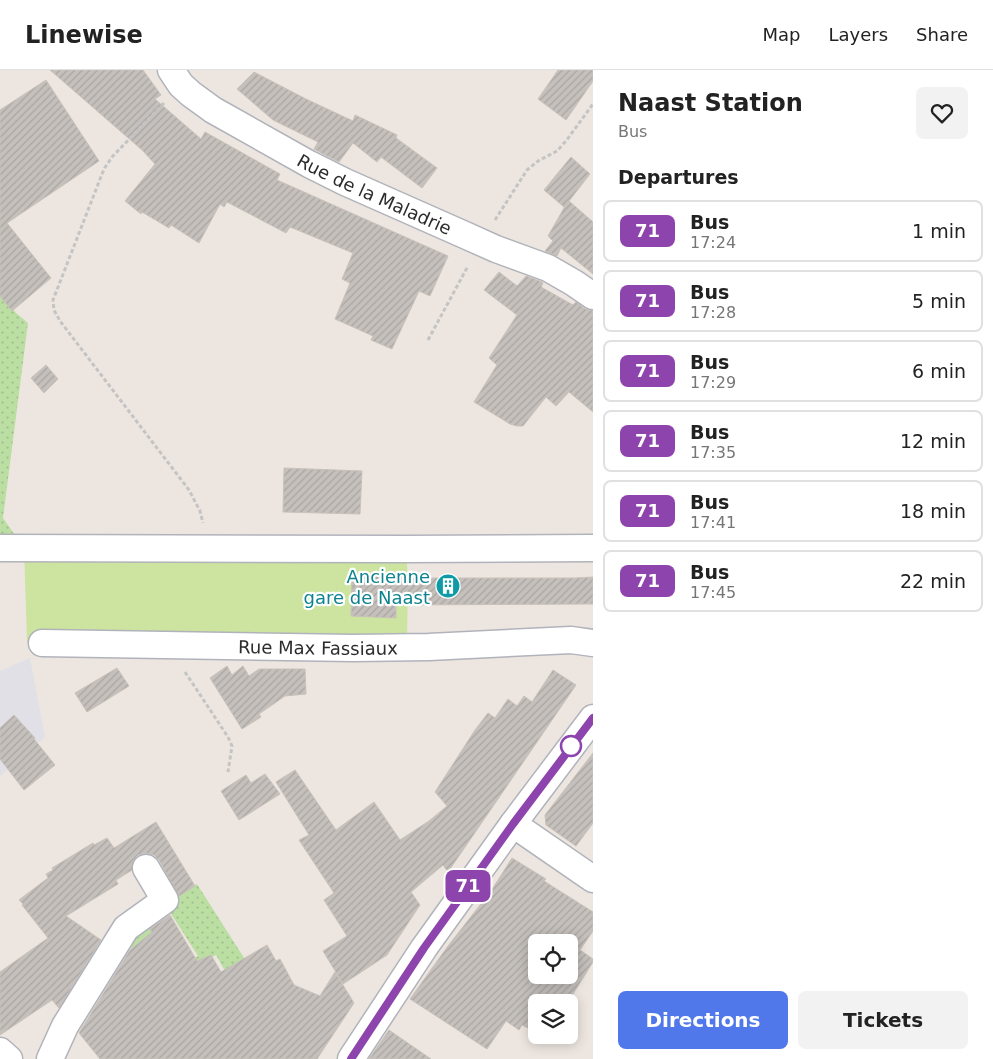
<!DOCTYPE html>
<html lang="en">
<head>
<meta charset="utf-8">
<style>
	body { margin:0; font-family:"DejaVu Sans",sans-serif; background:#f2f2f2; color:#222; height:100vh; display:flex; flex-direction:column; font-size:19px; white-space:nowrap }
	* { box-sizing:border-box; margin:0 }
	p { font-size:16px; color:#767676 }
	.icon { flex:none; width:28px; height:28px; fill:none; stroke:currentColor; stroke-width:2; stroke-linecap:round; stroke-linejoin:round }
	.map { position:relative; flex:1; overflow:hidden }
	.sheet { display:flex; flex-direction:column; background:#fff; width:400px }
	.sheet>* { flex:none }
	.badge { padding:0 10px; border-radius:8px; font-size:18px; line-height:32px }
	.tools { position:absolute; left:528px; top:864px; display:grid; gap:10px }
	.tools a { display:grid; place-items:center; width:50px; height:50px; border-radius:8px; background:#fff; box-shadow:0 2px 12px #0003; font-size:25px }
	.map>.badge { position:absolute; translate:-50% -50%; box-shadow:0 0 0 2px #fff }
	h2 { padding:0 25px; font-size:19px; line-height:45px }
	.round { display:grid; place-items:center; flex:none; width:52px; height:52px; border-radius:8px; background:#f2f2f2 }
	.summary { display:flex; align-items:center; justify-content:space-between; height:85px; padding:0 25px }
	h1 { font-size:24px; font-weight:600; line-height:38px }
	.primary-button { display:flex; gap:10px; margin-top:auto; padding:10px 25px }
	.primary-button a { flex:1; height:58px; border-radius:8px; background:#5078ea; color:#fff; font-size:20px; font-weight:600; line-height:58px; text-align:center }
	.primary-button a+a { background:#f2f2f2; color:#222 }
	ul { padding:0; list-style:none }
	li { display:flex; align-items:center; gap:15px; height:62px; margin:0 10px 8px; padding:0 15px; border:2px solid #e0e0e0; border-radius:8px }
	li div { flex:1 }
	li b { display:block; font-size:19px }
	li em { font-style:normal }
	li .badge { min-width:55px; font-weight:700; text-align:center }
	header { display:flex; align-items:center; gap:30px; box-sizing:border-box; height:70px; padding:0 25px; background:#fff; border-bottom:1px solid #e0e0e0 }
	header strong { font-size:24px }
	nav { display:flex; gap:28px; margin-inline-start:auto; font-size:18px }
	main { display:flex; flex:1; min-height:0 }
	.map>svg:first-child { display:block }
</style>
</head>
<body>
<header>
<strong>Linewise</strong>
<nav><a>Map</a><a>Layers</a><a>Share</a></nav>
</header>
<main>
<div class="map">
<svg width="593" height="989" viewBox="0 0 593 989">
	<defs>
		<pattern id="grass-dots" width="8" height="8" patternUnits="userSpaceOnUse" patternTransform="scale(1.25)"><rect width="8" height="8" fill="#bbdea2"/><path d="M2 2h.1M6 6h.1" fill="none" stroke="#a1bf8c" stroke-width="1.8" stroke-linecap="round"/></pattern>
		<pattern id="building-hatch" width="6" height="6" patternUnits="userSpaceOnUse" patternTransform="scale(1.25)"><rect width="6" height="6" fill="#c5c0bc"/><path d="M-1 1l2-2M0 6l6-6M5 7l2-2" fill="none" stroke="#a9a5a2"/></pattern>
	</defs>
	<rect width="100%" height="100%" fill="#ede6e0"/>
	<!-- industrial -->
	<path fill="#e1e0e6" d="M30,588L45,667L0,706V601Z"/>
	<!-- grass -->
	<g fill="url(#grass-dots)">
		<path d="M0,223L16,243L28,253L3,448L24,478H0Z"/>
		<path d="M197,814L265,921L243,933L216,885L202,892L221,925L190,946L156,906L172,926L159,935L136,912L130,905L145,893L131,877L128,865L148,851L178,899L198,886L168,839L177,833L178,825Z"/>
	</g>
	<!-- pitch -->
	<path fill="#cce49f" d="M24,478L406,479L408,511L407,569L42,573L27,572Z"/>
	<!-- building -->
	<g fill="url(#building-hatch)" stroke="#c8c2ba" fill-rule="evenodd">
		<path d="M50,0H143L161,25L155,29L201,69L205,62L280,104L277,110L448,186L430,226L419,221L392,279L371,270L373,266L335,249L350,213L342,209L353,183L290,157L286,163L227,132L224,137L220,134L199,173L171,155L169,158L142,142L141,144L125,131L155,94L142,80Z"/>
		<path d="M558,0H593V11L566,50L538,29Z"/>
		<path d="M254,2L306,29L353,51L355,45L397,65L396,68L437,98L422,118L381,87L377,92L353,73L339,92L327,86L314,79L318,72L273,50L237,19Z"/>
		<path d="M46,10L99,91L7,153L51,208L12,241L0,226V40Z"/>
		<path d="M571,87L590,104L569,131L593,152V204L561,178L557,186L545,181L553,171L548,166L568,131L564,137L544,120Z"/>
		<path d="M499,202L517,216L526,206L542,212L543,213L541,217L573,235L576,232L585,239L593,241V342L569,322L556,336L546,327L523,356H517L510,354L474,332L497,295L489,288L517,245L484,220Z"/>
		<path d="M46,295L58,309L44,323L31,308Z"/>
		<path d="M284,398L362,401L360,444L283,442Z"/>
		<path d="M352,505L396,506V508H575L593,507V534L396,535V548L351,546Z"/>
		<path d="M227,596L232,605L243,596L249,606L259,599H305L306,624L285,626L259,644L261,647L242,659L210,608Z"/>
		<path d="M117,598L129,616L87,642L75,623Z"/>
		<path d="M553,600L576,615L448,802L443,795L411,822L420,835L387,885L343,914L323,881L347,866L324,830L334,823L299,770L309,765L276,712L295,700L336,760L374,732L400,770L429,751L447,736L435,722L475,660L488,643L495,648L508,629L517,636L524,626L532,632Z"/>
		<path d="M14,645L35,668L34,669L55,695L24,720L0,689V658Z"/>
		<path d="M593,683V753L576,776L546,755L545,745Z"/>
		<path d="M265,704L280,724L239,750L221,721L246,705L251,713Z"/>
		<path d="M156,752L195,816L179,826L159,790L154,785L146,783L138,785L133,791L132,800L116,810L118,814L66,846L101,870L59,938L52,930L0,965V902L48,868L22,835L23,834L19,830L48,808L46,804L53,800L52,798L93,773L94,775L107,768L114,778Z"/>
		<path d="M512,788L546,809L544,811L593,842V861L580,880L593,889V892L568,932H536V942L528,958L522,955L519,960L506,951L487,979L410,929L448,876L491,821ZM536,872H569V905H536Z"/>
		<path d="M170,845L197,891L211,885L221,902L267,875L276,891L280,889L294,915L320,926L335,902L354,933L317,989H100L79,963L130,880L152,862L150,859Z"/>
		<path d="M389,960L431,989H369Z"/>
	</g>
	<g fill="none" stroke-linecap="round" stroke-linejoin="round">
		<defs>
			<g id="minor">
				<path id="s1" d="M171,0L181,15L191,24L213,40L309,94L345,112L467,166L496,179L548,198L574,213L593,226"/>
				<path d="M0,478L406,479L593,478"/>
				<path id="s2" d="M42,573L353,578L429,577L571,570L593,573"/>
				<path d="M513,754L593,809"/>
				<path d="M0,981L9,989"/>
				<path d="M50,989L65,956L126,858L165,830L146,798"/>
				<path d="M351,989L424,878L513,754L593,648"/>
			</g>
		</defs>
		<!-- minor casing -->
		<use href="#minor" stroke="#b1b3bb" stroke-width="29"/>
		<!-- path -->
		<g stroke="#c4c4c4" stroke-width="3" stroke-dasharray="4 2.5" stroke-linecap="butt">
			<path d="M164,33L112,87L104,99L53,230L54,240L60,251L189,420L200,441L203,453"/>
			<path d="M495,150L527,100L538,91L557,81L566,71L593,34"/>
			<path d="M428,270L468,196"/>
			<path d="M185,602L228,667L232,676L228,702"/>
		</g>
		<!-- minor -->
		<use href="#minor" stroke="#fff" stroke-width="26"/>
	</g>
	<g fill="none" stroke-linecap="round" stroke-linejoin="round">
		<defs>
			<path id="line" d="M351,989L424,878L513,754L593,648"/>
		</defs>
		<!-- line casing -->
		<use href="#line" stroke="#fff" stroke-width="11"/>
		<!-- line -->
		<use href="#line" stroke="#8e44ad" stroke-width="8"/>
	</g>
	<!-- icons -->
	<defs>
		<symbol id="building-disc" viewBox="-11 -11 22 22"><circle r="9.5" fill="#0f9aa8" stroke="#fff"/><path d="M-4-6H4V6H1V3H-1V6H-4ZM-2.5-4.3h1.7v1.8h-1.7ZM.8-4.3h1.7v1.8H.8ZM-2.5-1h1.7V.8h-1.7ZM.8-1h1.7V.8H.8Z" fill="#fff"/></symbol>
	</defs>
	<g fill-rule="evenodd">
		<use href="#building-disc" x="434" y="502" width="28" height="28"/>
	</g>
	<!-- markers -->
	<circle fill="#fff" stroke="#8e44ad" stroke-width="2.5" cx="571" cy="676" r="10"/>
	<g text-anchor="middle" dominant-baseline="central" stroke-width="4.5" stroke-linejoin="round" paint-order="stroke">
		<!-- street labels -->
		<g font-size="18" fill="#2c2c2c" stroke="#fff">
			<text stroke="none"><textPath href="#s1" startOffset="241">Rue de la Maladrie</textPath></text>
			<text stroke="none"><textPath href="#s2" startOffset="276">Rue Max Fassiaux</textPath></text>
		</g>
		<!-- culture labels -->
		<g font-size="18" fill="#0d838f" stroke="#fff" text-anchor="end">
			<text x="430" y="506">Ancienne<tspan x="430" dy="21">gare de Naast</tspan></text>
		</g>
	</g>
</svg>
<div class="tools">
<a><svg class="icon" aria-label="locate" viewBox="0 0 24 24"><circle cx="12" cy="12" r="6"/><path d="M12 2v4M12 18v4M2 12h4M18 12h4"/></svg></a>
<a><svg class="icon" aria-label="layers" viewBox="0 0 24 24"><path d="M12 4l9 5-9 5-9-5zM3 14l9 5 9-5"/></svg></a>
</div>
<b class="badge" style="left:468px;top:816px;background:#8e44ad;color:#fff">71</b>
</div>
<section class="sheet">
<div class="summary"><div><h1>Naast Station</h1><p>Bus</p></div><a class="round"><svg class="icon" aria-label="heart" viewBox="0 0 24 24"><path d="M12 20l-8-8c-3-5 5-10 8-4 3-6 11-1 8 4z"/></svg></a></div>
<h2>Departures</h2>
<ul>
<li><span class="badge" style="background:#8e44ad;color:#fff">71</span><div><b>Bus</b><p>17:24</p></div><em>1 min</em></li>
<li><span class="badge" style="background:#8e44ad;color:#fff">71</span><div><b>Bus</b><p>17:28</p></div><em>5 min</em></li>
<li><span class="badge" style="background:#8e44ad;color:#fff">71</span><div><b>Bus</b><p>17:29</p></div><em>6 min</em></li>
<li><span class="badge" style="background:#8e44ad;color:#fff">71</span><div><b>Bus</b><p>17:35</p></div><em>12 min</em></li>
<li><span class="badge" style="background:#8e44ad;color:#fff">71</span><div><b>Bus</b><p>17:41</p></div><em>18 min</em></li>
<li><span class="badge" style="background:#8e44ad;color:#fff">71</span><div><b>Bus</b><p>17:45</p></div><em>22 min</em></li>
</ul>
<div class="primary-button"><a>Directions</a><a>Tickets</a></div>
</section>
</main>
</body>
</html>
